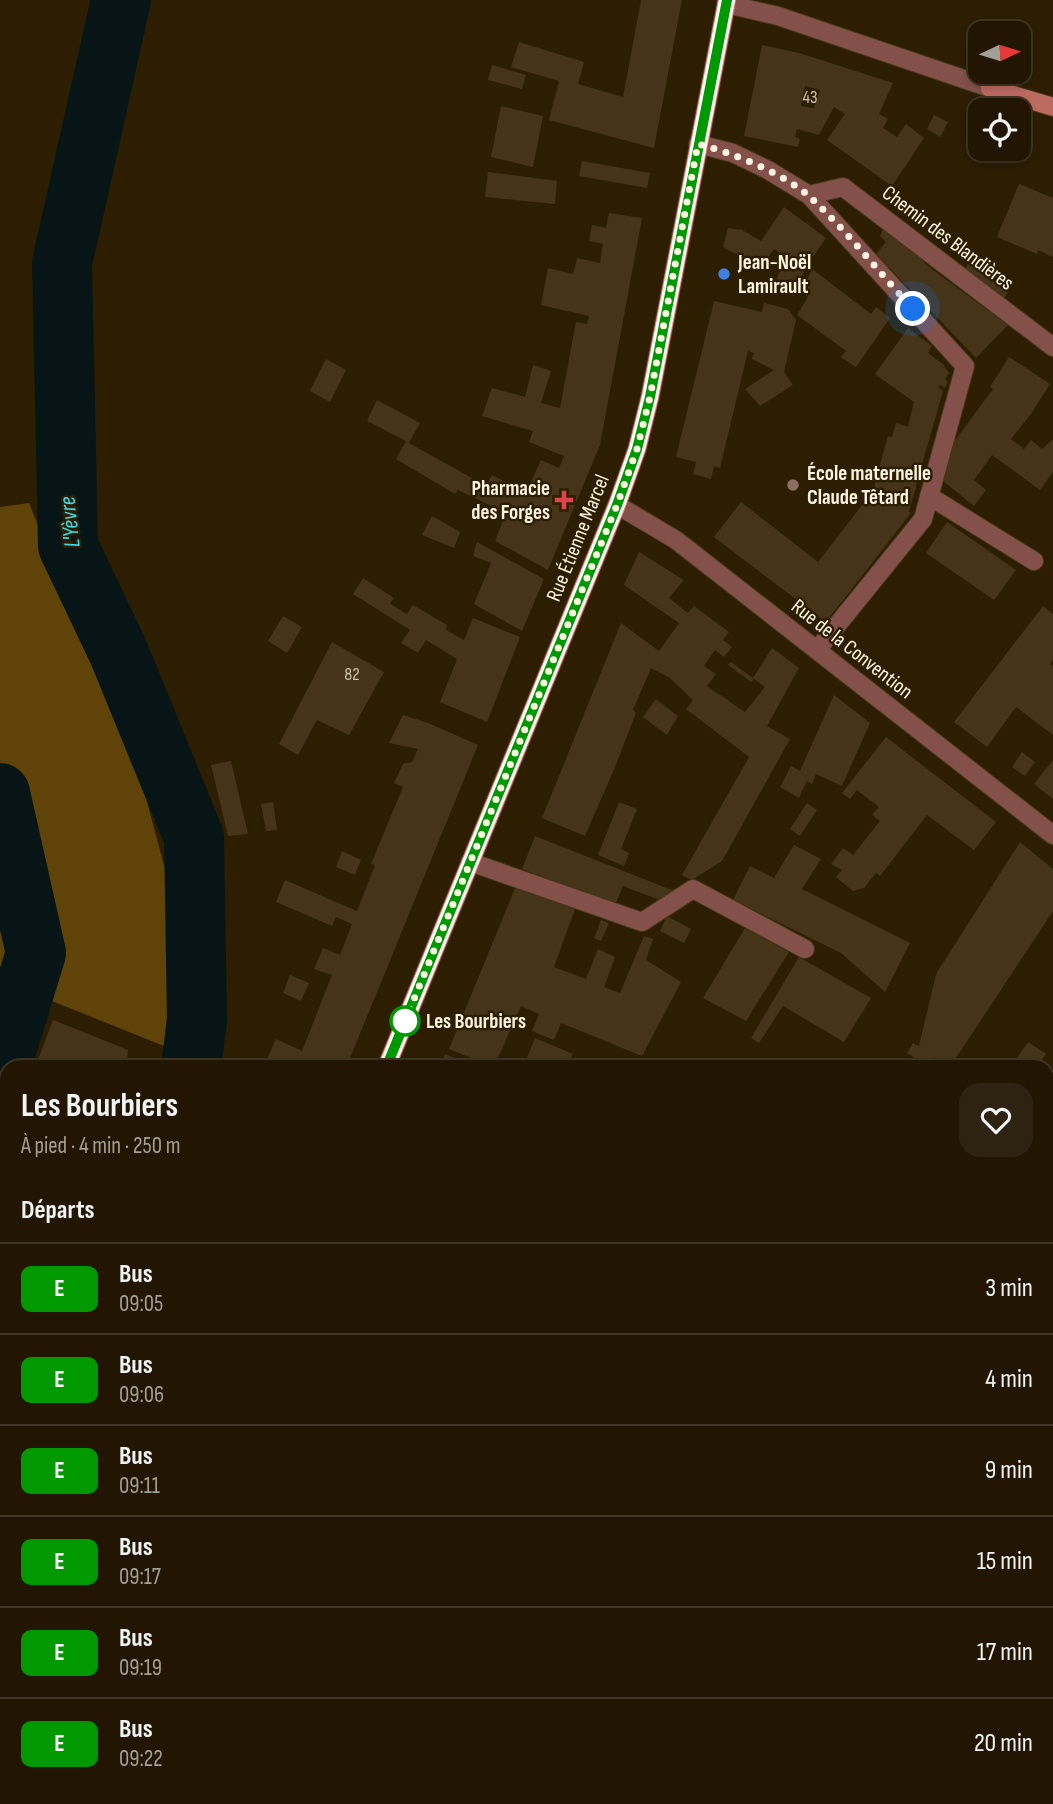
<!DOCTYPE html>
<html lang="fr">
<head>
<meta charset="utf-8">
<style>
	body { margin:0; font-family:"Sofia Sans Condensed",sans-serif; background:#2e2311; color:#f1f3f6; height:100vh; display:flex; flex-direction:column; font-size:26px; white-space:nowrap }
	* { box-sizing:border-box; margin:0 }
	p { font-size:23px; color:#a29f99 }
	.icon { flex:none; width:38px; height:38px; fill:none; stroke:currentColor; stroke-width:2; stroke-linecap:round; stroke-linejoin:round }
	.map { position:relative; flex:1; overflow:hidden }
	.sheet { position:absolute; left:0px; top:1060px; width:1054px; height:744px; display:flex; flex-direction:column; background:#221602; border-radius:21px 21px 0 0; box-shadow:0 4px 10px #0003,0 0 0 2px #3f3524 }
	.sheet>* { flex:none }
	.badge { padding:0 14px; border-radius:10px; font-size:24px; line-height:46px }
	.needle { width:46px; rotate:86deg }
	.tools { position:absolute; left:968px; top:21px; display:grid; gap:14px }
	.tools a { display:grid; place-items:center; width:63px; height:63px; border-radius:14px; background:#221602; box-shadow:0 4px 10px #0003,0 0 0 2px #3f3524; font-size:35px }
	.you { position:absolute; width:35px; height:35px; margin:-18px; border:5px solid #fff; border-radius:50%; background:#1a73e8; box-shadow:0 0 0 10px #1a73e833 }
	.map>.badge { position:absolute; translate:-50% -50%; box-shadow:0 0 0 4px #fff }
	h2 { padding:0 21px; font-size:26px; line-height:63px }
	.round { display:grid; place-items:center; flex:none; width:74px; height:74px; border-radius:21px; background:#2e2311 }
	.headline { display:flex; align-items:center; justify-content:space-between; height:119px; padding:0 21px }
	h1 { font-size:33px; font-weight:700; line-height:52px }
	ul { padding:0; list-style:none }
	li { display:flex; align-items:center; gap:21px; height:91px; padding:0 21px; border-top:2px solid #3f3524 }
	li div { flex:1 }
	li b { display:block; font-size:26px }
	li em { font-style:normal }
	li .badge { min-width:77px; font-weight:700; text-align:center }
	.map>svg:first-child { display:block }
</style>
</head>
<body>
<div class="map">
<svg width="1053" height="1804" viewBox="0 0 1053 1804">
	<rect width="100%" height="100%" fill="#2d1e02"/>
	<!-- green -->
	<g fill="#5f4309">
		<path d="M29,503L143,787L177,914L164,1046L47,999L29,1067L7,1068V1105L0,1102V507Z"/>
		<path d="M348,1797H501L503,1804H346Z"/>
	</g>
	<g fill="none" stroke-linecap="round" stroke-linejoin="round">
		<!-- river -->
		<g stroke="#081517" stroke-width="60">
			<path d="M121,0L62,263L68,546L118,651L194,837L197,1021L191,1068"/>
			<path d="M0,793L36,953L0,1070"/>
		</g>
	</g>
	<!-- building -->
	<g fill="#453419" fill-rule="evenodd">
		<path d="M641,0H682L654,148L549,120L559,81L511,67L519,42L584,62L578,84L623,97Z"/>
		<path d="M762,45L799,53L893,83L879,114L888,119L883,128L897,137L906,124L924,138L892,186L827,140L845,114L834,107L819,135L797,129L795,137L800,139L798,147L744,136ZM805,86L820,90L814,108L801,106Z"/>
		<path d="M492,65L526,75L522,89L488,80Z"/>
		<path d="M501,106L543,116L533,167L491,157Z"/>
		<path d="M934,115L948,122L940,137L927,129Z"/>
		<path d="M582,161L650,173L647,188L579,176Z"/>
		<path d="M488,172L557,181L555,204L485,197Z"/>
		<path d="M1019,184L1053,198V257L1038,250L1037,254L997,237Z"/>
		<path d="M784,207L826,238L806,267L793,296L773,288L786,256L774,249L760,268L723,247L728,228L742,230L761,241Z"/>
		<path d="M609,213L642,218L600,445L548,570L495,541L506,513L458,490L455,494L396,459L406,441L367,421L377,400L420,423L409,443L486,486L492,475L526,493L541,460L559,468L564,456L529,442L533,431L482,416L492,388L525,397L533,365L551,371L541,403L560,408L576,322L587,324L589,316L541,305L548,268L573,274L577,258L600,263L603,244L589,241L592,225L606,228Z"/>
		<path d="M883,229L903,245L904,242L929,267L1008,325L976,358L876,254L886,242L880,236Z"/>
		<path d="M974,252L1014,283L1003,300L964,271Z"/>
		<path d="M812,269L871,314L876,307L890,318L856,367L841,357L846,351L797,315L808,297L802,292Z"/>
		<path d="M714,301L762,312L764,303L788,309L796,320L784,372L793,385L760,406L745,389L774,370L752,359L754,353L748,351L720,468L714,466L711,479L693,474L696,462L676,457Z"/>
		<path d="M908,328L932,346L928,353L943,364L949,373L945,379L948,382L945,388L941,385L938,387L943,391L909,511L911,513L826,622L714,537L741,502L818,562L873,491L888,436L892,437L896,423L908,427L914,402L875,374Z"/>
		<path d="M1009,357L1050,384L1031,414L1011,439L1024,449L1031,440L1042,449L1053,439V472L1040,490L992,455L974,480L986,490L974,506L938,477L942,458L993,389L990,387Z"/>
		<path d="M326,359L346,370L330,402L310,391Z"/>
		<path d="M432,516L460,532L454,548L422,535Z"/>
		<path d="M947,522L1016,570L994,600L926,553Z"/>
		<path d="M477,542L544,579L522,631L474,604L491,563L473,556Z"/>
		<path d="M639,552L684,580L669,598L688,613L694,606L729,632L723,640L732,647L724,657L715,650L704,666L716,674L707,686L745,712L765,687L753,678L772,648L799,668L767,726L790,739L722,861L692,880L682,875L749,757L686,709L693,700L670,678L651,668L633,710L636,713L615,767L585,836L542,818L621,623L659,651L679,623L624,585Z"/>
		<path d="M363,578L394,598L390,604L407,614L413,605L447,625L446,630L464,640L473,618L520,637L487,722L440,702L457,659L426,640L418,653L401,643L410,630L353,594Z"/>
		<path d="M1043,606L1053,614V659L1050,664L1053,666V735L1016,707L987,747L954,722Z"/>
		<path d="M283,616L302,627L287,653L268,641Z"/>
		<path d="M332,642L384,672L349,735L317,720L298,755L279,744Z"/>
		<path d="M731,662L754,679L751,682L728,665Z"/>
		<path d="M834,695L870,723L842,786L816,774L812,784L807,781L799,798L780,787L791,766L800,771Z"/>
		<path d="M656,699L678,716L667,735L643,717Z"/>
		<path d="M403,715L428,723L478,745L346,1068H268L264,1066L276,1039L302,1051L332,975L314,969L323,948L340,955L352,924L336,917L332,926L276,902L285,880L357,911L375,865L371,864L403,787L394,783L403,764L412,762L418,749L389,743Z"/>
		<path d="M886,737L996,822L974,850L927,815L880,876L876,873L864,888L853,891L836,877L842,870L831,864L843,848L853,855L880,821L872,815L879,807L857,790L850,799L842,793Z"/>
		<path d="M1022,752L1035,762L1025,776L1012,767Z"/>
		<path d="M1053,760V799L1034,784Z"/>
		<path d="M231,761L248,834L228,836L211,765Z"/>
		<path d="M273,802L277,830L266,831L261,804Z"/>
		<path d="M619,802L637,809L621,849L629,853L624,866L598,855Z"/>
		<path d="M807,803L817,810L800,836L790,829Z"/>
		<path d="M535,836L674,891L660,900L623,886L615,905L522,869Z"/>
		<path d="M1020,842L1053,869V911L950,1067L934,1057L927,1067L907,1053L913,1043L919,1046L936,974Z"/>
		<path d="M794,845L821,859L802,889L910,943L885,992L841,953L733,900L750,866L774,878Z"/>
		<path d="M342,851L361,860L355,875L336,867Z"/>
		<path d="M516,886L575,909L554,967L586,979L598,949L615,957L604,987L620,993L644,936L653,939L646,960L681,982L642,1056L561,1023L554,1040L532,1031L539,1014L521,1006L494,1067L449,1049Z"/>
		<path d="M667,916L691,929L684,943L660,931Z"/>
		<path d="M601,920L609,923L601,941L594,938Z"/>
		<path d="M745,928L789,952L746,1021L703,998Z"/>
		<path d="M799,957L871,998L844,1042L783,1006L759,1043L751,1038Z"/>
		<path d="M290,975L309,983L301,1001L283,993Z"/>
		<path d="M53,1020L128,1050L126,1068H35Z"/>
		<path d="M535,1038L573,1054L567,1068H523Z"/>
		<path d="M1028,1042L1046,1054L1036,1068H1007L1013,1060L1015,1061Z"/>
		<path d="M445,1054L477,1067V1068H440Z"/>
		<path d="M1046,1079L1053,1084V1106L1046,1102Z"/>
		<path d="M7,1142V1172L0,1169V1160Z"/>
		<path d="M1046,1248L1053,1251V1274L1046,1272Z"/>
		<path d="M7,1275V1524L0,1529V1292Z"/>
	</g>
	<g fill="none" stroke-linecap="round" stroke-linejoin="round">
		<defs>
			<g id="street">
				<path d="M726,4L778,16L990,88"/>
				<path d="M698,144L733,153L768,170L809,195L965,366L923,519L817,650"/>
				<path d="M809,195L843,187L1053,347"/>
				<path d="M929,496L1034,561"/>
				<path d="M617,505L676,540L1053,835"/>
				<path d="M470,862L642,922L693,889L805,949"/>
			</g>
			<g id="secondary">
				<path d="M990,88L1053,107"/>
				<path d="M0,1646L7,1648"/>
				<path d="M0,1666L7,1668"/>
				<path d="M0,1691L7,1695"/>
				<path d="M63,1804L65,1797"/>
			</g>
			<g id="primary">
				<path d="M386,1068L617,505L637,449L650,397L727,0"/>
				<path d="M96,1804L99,1797"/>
			</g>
		</defs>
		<!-- street casing -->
		<use href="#street" stroke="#46381d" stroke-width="20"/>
		<!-- secondary casing -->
		<use href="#secondary" stroke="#46381d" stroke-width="20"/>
		<!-- primary casing -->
		<use href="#primary" stroke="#46381d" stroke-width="20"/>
		<!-- street -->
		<use href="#street" stroke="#84514a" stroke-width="18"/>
		<!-- secondary -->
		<use href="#secondary" stroke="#bd6b61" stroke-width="18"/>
		<!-- primary -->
		<use href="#primary" stroke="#e87f71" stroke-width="18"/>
	</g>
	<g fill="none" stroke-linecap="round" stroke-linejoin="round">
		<defs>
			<path id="line" d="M386,1068L617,505L637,449L650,397L727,0"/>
		</defs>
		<!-- line casing -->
		<use href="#line" stroke="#fff" stroke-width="16"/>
		<!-- line -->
		<use href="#line" stroke="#090" stroke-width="10"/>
		<!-- walk -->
		<path stroke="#fdf3e3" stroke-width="7" stroke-dasharray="0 12.6" d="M405,1021L617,505L637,449L650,397L698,144C731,152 785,174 810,197C846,230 880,273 913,309"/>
	</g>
	<!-- markers -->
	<circle fill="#3f7fe0" stroke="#2d1e02" stroke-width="2.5" cx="724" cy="274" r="7"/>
	<circle fill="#8d6e63" stroke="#2d1e02" stroke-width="2.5" cx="793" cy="485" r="7"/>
	<path fill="#e0444e" stroke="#2d1e02" stroke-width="2.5" d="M560.5 489.5h7v7h7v7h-7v7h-7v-7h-7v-7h7z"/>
	<circle fill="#fff" stroke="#090" stroke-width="3.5" cx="405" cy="1021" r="14"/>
	<g text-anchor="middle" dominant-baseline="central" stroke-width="5" stroke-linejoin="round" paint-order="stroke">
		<!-- number labels -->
		<g font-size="18" fill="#cfc3b0">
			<text x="810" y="97">43</text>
			<text x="352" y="674">82</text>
		</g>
		<!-- street labels -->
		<g font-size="21" fill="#fdf3e3" stroke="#2d1e02">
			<text transform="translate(948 238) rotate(37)">Chemin des Blandières</text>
			<text transform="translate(578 538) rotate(-68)">Rue Étienne Marcel</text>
			<text transform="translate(852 649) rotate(38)">Rue de la Convention</text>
		</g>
		<!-- poi labels -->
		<g font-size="21" font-weight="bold" fill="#fdf3e3" stroke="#2d1e02" text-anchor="start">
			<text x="738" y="262">Jean-Noël<tspan x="738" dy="24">Lamirault</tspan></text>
			<text x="807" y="473">École maternelle<tspan x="807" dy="24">Claude Têtard</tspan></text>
			<text x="550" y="488" text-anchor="end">Pharmacie<tspan x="550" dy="24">des Forges</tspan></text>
		</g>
		<!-- stop labels -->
		<g font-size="21" font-weight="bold" fill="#fdf3e3" stroke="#2d1e02" text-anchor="start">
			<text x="426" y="1021">Les Bourbiers</text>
		</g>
		<!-- water labels -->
		<g font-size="23" font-style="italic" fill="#3dd8e9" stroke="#2d1e02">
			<text transform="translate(70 522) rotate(-96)">L'Yèvre</text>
		</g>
	</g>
</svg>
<div class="tools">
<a><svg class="needle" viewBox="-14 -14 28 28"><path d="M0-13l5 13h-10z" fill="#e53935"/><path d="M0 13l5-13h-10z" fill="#a29f99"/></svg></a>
<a><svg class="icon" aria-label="locate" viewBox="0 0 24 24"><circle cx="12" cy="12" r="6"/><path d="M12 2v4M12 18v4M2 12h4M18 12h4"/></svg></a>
</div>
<div class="you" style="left:913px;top:309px"></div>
<section class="sheet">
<div class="headline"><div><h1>Les Bourbiers</h1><p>À pied · 4 min · 250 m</p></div><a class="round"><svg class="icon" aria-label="heart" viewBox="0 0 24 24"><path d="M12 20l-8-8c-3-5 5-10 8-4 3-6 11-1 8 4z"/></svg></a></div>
<h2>Départs</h2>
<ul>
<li><span class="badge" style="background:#090;color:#fff">E</span><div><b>Bus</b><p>09:05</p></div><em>3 min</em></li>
<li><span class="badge" style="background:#090;color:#fff">E</span><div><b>Bus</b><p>09:06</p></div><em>4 min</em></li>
<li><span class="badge" style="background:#090;color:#fff">E</span><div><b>Bus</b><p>09:11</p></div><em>9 min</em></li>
<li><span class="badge" style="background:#090;color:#fff">E</span><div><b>Bus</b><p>09:17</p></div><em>15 min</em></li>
<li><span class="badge" style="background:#090;color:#fff">E</span><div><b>Bus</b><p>09:19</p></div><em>17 min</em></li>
<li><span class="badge" style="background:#090;color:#fff">E</span><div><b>Bus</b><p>09:22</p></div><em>20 min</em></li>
</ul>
</section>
</div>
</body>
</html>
